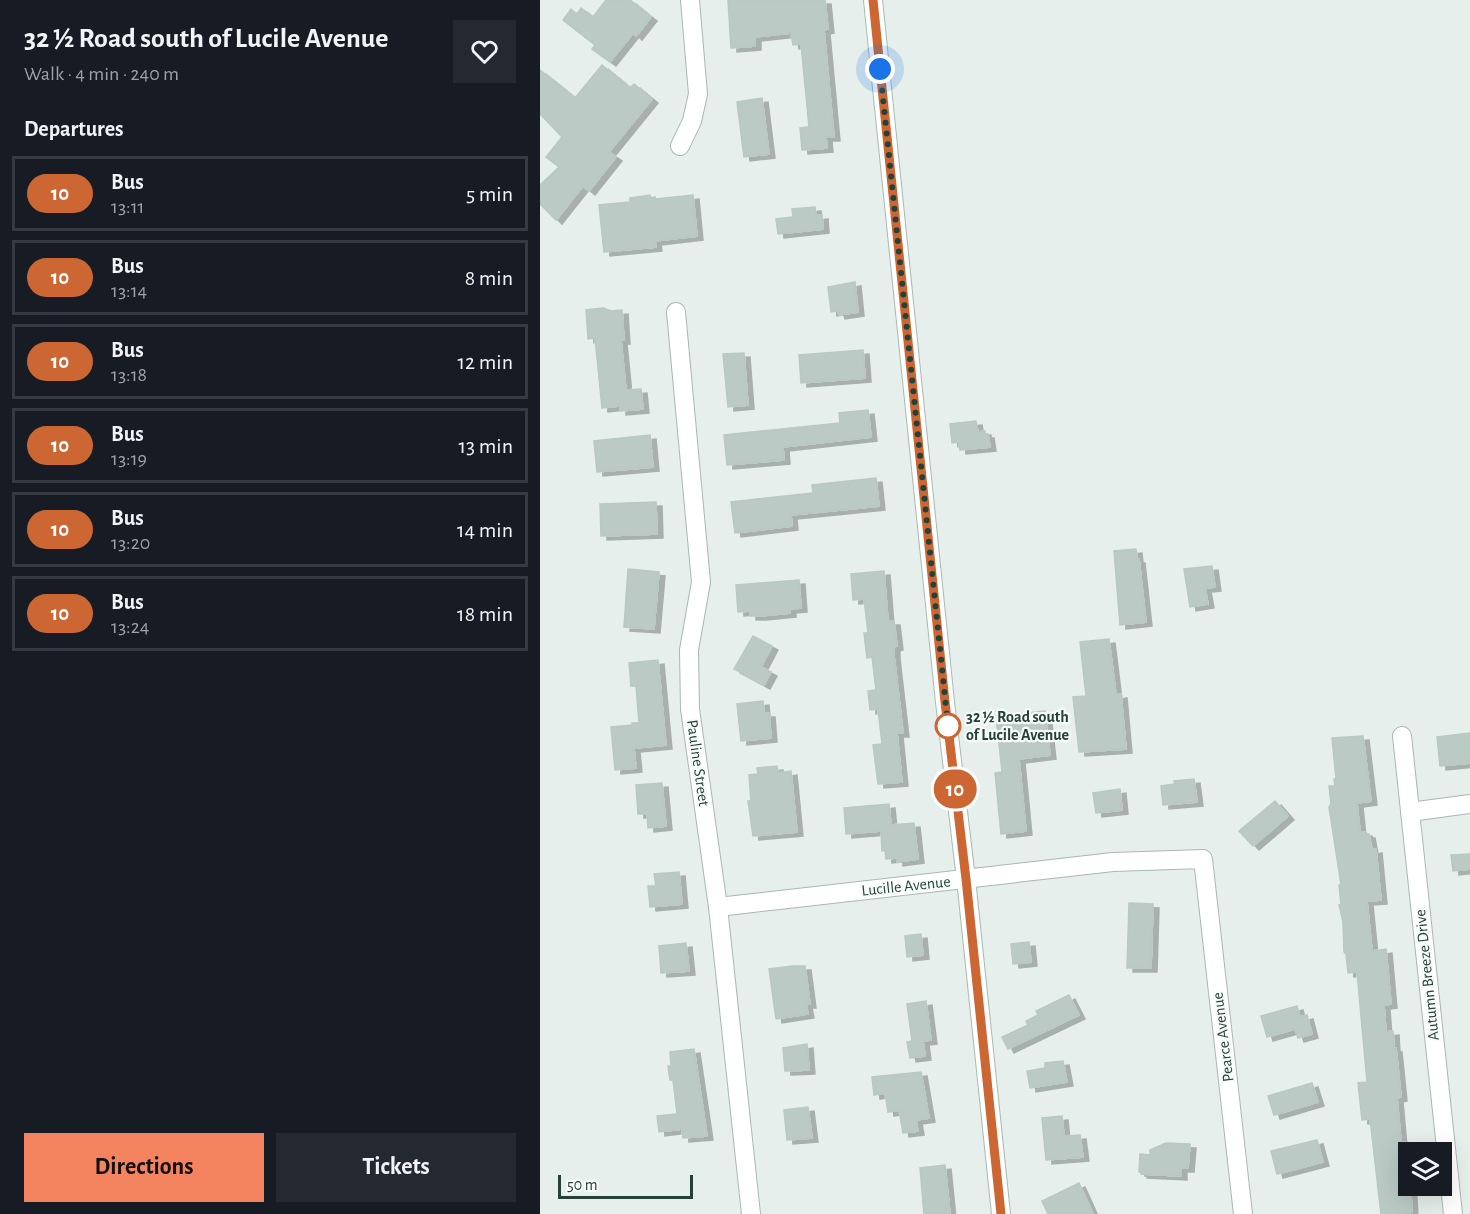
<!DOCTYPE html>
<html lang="en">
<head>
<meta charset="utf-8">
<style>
	body { margin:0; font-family:"Alegreya Sans",sans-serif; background:#242831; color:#f1f3f6; height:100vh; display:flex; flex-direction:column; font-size:22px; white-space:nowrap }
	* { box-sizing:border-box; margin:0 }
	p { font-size:20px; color:#9ea1a6 }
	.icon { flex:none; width:33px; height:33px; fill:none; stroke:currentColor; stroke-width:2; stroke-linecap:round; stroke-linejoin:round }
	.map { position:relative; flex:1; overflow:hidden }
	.side { display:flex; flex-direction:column; background:#171b24; width:540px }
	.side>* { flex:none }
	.badge { padding:0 12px; border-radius:20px; font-size:21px; line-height:39px }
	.tools { position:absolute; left:858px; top:1142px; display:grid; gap:12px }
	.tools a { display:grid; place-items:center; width:54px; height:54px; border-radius:0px; background:#171b24; box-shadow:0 6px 24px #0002; font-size:30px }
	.scale { position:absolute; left:18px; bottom:15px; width:135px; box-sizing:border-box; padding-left:6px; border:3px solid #24423a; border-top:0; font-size:16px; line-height:21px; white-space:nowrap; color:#24423a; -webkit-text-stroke:4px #f7fbf9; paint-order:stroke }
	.you { position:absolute; width:30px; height:30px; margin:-15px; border:4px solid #fff; border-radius:50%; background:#1a73e8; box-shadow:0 0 0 9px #1a73e833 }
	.map>.badge { position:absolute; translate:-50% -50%; box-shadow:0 0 0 3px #fff }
	h2 { padding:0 24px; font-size:22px; line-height:54px }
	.round { display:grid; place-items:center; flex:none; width:63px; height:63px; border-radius:0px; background:#242831 }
	.overview { display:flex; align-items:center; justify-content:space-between; height:102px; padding:0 24px }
	h1 { font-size:28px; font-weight:700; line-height:45px }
	.cta { display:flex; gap:12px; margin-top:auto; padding:12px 24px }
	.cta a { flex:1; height:69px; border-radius:0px; background:#f4845f; color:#111; font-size:24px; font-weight:700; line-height:69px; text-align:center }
	.cta a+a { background:#242831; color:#f1f3f6 }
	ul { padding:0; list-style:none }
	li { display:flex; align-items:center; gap:18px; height:75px; margin:0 12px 9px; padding:0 12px; border:3px solid #363941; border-radius:0px }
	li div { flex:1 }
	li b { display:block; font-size:22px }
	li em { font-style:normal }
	li .badge { min-width:66px; font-weight:700; text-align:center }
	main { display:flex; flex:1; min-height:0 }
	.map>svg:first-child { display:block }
</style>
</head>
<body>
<main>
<section class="side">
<div class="overview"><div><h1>32 ½ Road south of Lucile Avenue</h1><p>Walk · 4 min · 240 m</p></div><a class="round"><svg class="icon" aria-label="heart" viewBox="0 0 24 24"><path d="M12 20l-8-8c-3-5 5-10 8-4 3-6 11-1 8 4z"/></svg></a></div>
<h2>Departures</h2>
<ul>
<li><span class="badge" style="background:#c63;color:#fff">10</span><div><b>Bus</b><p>13:11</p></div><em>5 min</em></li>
<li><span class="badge" style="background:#c63;color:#fff">10</span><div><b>Bus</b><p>13:14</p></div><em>8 min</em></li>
<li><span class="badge" style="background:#c63;color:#fff">10</span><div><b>Bus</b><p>13:18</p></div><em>12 min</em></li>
<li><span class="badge" style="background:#c63;color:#fff">10</span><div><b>Bus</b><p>13:19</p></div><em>13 min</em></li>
<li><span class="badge" style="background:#c63;color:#fff">10</span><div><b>Bus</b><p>13:20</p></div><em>14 min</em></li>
<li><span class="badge" style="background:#c63;color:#fff">10</span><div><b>Bus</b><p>13:24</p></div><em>18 min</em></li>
</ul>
<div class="cta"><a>Directions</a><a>Tickets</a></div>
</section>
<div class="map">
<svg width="930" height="1214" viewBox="0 0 930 1214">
	<defs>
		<filter id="shadow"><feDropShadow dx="6" dy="4" stdDeviation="0" flood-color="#0004"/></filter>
	</defs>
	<rect width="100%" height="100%" fill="#e6efeb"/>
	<!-- building -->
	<g fill="#bbcac4" stroke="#b8c9c2" stroke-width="1.5" filter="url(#shadow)">
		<path d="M66,0H90L111,17L96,36L93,33L70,62L52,49L55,45L23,20L31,9L37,14L41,8L53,17Z"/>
		<path d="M188,0H285L288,29L284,30L294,137H286L287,148L262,150L260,128L269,127L261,44L253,45L251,33L215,37V46L191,48Z"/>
		<path d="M62,65L90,88L94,84L112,99L69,152L76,157L49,191L43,186L16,220L0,204V185L19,167L6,157L22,137L0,114V70L35,98Z"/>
		<path d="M222,98L229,154L204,157L197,102Z"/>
		<path d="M110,195L111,198L115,197V199L153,195L157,236L115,241L116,247L64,252L59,205L90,202V198Z"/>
		<path d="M275,207L276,216L282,215L283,229L238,234L236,219L253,217L252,209Z"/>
		<path d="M315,282L318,312L299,315L298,311L291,312L288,287Z"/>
		<path d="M63,308L71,311L82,310L84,340H81L86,390L101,389L103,409L80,411V406L62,408L55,338L48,339L46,310Z"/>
		<path d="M323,350L325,378L261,383L259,355Z"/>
		<path d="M204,353L208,405L188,407L183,354Z"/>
		<path d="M328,410L331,437L243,447L244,460L187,465L184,435L300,423L299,413Z"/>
		<path d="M436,421L438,432L445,431V434H448L450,447L420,450L419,442L412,443L410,424Z"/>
		<path d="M110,435L113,467L57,472L54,441Z"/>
		<path d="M336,478L339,506L251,515L252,526L195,533L191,502L273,493L272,485Z"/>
		<path d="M116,502L117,534L61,536L60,504Z"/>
		<path d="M596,549L597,559H599L606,622L580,625L574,551Z"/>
		<path d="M672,566L675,587L665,588L668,604L650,607L644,569Z"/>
		<path d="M88,569L119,572L114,629L84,627Z"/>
		<path d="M344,571L348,621H354L357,646L354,647V655L363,733H357L362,782L338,784L333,745L342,744L338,709L330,710L328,691L336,690L332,657L327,658L324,633H328L324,599L313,600L311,574Z"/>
		<path d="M259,580L261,608L250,609V613L220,616H210V611L198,612L196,585Z"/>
		<path d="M213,636L232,646L221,667L231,672L224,685L194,669Z"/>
		<path d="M569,639L576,695L581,694L586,749L539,752L533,697L546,696L540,642Z"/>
		<path d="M118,660L126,745L94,748L96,768L75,770L71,727L92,725V723H99L96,686H91L89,663Z"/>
		<path d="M223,701L224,713H229L231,738L201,741L197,704Z"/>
		<path d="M505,711L510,755L479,759L486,831L461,834L455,773L462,772L456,716Z"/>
		<path d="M930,733V763L900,766L897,737Z"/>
		<path d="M823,736L831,801L817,803L820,832H826L827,834H829L832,850L836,849L841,900L827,901L832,951L846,949L851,1004L844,1005L846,1032L853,1031L854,1048H856L861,1097L857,1098L861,1142H865L868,1185H870L871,1194L872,1212L858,1214H841L830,1119L822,1120L818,1083L827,1082L817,972L808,973L806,954L804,952L803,922L799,905L801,904L799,885H801L789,807L791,804L789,786H795L794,779H796L792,738Z"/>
		<path d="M237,766L238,773L251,771L257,832L213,836L208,801H211L209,775L218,774L217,768Z"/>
		<path d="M654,779L657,802L623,805L621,786L635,784L634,781Z"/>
		<path d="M122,783L126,826L108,828L107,814H98L96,785Z"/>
		<path d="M580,789L582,810L556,813L553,793Z"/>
		<path d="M735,801L748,816L713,846L699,831Z"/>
		<path d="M349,804L351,825L374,823L378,859L357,862V858L346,859L345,850L342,851L341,831L306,834L304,808Z"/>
		<path d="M930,854V869L913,871L911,855Z"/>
		<path d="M139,872L142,904L110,907L108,886H116L114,874Z"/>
		<path d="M589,903L613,904L611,968H587Z"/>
		<path d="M381,934L383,955L367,957L365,936Z"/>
		<path d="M489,942L491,962L473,964L471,944Z"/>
		<path d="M146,943L149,971L121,973L119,946Z"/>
		<path d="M253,966H265L270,1004H266L268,1014L236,1019L229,969Z"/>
		<path d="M529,995L539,1015L468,1049L462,1037L488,1025L486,1021L498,1015L496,1011Z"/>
		<path d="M386,1001L391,1040L383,1041L385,1056L370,1058L367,1042L372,1041L367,1004Z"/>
		<path d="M757,1006L760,1017L767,1015L772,1034L758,1038L755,1029L727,1037L721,1016Z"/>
		<path d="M267,1044L269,1070L245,1071L243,1048Z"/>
		<path d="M154,1049L167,1136L143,1138L142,1129L119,1132L117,1116L137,1114L133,1080H130L128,1066H131L130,1052Z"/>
		<path d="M523,1061L527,1082L490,1088L487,1071L505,1068V1063Z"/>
		<path d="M381,1072L389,1118L376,1120L378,1131L363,1133L359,1110L348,1112L345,1093L334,1095L332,1077Z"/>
		<path d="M772,1083L778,1102L734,1115L728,1096Z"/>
		<path d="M268,1107L272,1138L247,1140L244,1110Z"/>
		<path d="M522,1116L524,1136L540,1135L543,1157L506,1160L502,1118Z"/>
		<path d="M777,1140L783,1162L737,1174L731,1151Z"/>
		<path d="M626,1143L650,1144L648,1168H641V1176L601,1174V1172H599L600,1154L610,1155V1150Z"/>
		<path d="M405,1165L410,1214H384L380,1168Z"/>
		<path d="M539,1183L553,1214H508L502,1201Z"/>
	</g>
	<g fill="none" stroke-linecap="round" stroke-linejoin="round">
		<defs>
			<g id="street">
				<path d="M140,146L152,121L158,94L150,0"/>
				<path d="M136,312L161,582L149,650L150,709L178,907L211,1214"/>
				<path d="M862,736L913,1214"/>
				<path d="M870,812L930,804"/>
				<path d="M178,907L573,862L663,859L703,1214"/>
			</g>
			<path id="secondary" d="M333,0L405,702L426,879L461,1214"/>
		</defs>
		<!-- street casing -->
		<use href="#street" stroke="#a8b8b2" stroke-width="20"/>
		<!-- secondary casing -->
		<use href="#secondary" stroke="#a4bbb3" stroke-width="20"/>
		<!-- street -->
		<use href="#street" stroke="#fff" stroke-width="18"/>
		<!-- secondary -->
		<use href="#secondary" stroke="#fff" stroke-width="18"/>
	</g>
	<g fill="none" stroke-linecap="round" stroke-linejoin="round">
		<defs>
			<path id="line" d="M333,0L405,702L426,879L461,1214"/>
		</defs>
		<!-- line casing -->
		<use href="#line" stroke="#fff" stroke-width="14"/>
		<!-- line -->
		<use href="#line" stroke="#c63" stroke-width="9"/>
		<!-- walk -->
		<path stroke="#24423a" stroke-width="6" stroke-dasharray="0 10.8" d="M340,69L408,726"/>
	</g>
	<!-- markers -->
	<circle fill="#fff" stroke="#c63" stroke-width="3" cx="408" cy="726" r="12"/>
	<g text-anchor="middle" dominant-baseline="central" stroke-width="4.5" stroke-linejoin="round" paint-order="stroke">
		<!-- stop labels -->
		<g font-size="16" font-weight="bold" fill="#24423a" stroke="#f7fbf9" text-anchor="start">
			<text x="426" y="717">32 ½ Road south<tspan x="426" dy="18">of Lucile Avenue</tspan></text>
		</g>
		<!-- street labels -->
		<g font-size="16" fill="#24423a" stroke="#f7fbf9">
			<text transform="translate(158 763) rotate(82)">Pauline Street</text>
			<text transform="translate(366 886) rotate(-6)">Lucille Avenue</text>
			<text transform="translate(887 975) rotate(-96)">Autumn Breeze Drive</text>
			<text transform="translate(683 1037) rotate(-97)">Pearce Avenue</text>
		</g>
	</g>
</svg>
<div class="tools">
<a><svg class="icon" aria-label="layers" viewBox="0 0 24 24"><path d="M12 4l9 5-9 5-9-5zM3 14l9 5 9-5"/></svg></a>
</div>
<div class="scale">50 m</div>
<div class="you" style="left:340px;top:69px"></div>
<b class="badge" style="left:415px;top:789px;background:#c63;color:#fff">10</b>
</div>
</main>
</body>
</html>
